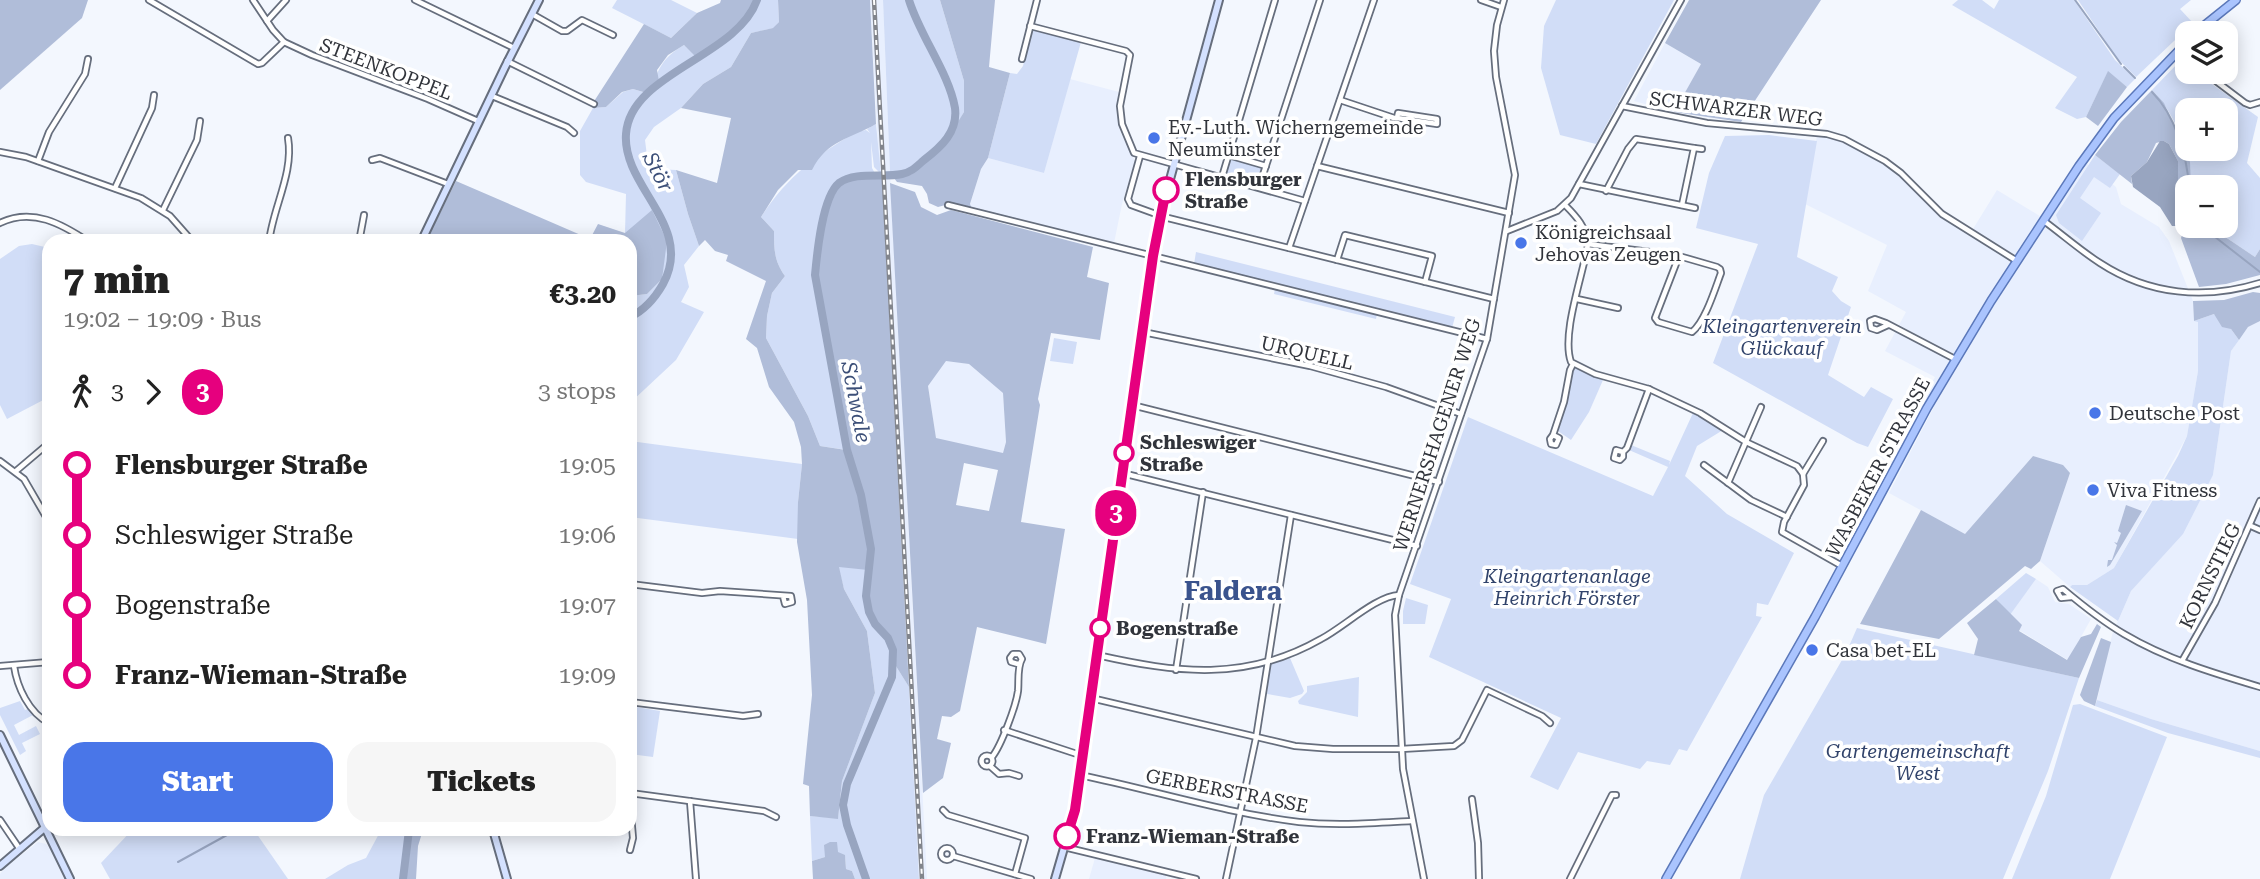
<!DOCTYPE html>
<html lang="en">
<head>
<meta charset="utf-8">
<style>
	body { margin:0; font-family:"Roboto Serif",serif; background:#f6f6f6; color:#222; height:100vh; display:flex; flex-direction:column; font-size:26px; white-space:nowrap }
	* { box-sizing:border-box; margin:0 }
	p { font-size:23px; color:#767676 }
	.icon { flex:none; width:38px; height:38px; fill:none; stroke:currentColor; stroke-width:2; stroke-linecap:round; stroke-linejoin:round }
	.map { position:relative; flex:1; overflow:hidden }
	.panel { position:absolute; left:42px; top:234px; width:595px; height:602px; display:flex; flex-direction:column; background:#fff; border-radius:21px; box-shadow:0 4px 18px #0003 }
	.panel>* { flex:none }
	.badge { padding:0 14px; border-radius:23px; font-size:24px; line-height:46px }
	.tools { position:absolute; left:2175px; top:21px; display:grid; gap:14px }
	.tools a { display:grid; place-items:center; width:63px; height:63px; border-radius:14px; background:#fff; box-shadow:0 4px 18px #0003; font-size:35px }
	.map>.badge { position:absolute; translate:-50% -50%; box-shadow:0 0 0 4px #fff }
	.legs { display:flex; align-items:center; gap:10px; height:77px; padding:0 21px; font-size:23px }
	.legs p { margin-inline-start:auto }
	.overview { display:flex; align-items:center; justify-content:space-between; height:119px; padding:0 21px }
	h1 { font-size:38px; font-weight:800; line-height:52px }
	.cta { display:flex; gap:14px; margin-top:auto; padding:14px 21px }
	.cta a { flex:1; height:80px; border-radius:21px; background:#4976e8; color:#fff; font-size:28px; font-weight:800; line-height:80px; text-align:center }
	.cta a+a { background:#f6f6f6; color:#222 }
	ul { padding:0 21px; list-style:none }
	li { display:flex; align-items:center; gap:24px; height:70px; font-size:26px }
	li i { display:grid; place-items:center; width:10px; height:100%; margin:0 9px; background:currentColor }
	li i::after { content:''; width:18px; height:18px; margin:-9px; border:5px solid; border-radius:50%; background:#fff }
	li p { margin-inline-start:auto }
	li:first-child i { background:linear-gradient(#0000 50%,currentColor 0) }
	li:last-child i { background:linear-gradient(currentColor 50%,#0000 0) }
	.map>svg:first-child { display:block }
</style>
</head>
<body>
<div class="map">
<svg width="2260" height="879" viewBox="0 0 2260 879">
	<rect width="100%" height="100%" fill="#f3f7fe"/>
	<!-- built -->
	<g fill="#e8effe">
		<path d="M870,0H883L890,172L927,879H919Z"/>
		<path d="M1665,43L1701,64L1674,112L1634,101Z"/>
		<path d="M1070,79L1119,92L1117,110L1121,133L1135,161L1122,204L1114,243L972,209L970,205L981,169L988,158L1044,173Z"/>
		<path d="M1818,130L1846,138L1886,159L1903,171L1945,211L1973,229L1997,190L2048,221L2086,163L2116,187L2121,204L2159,227L2169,241L2193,301L2194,321H2198V371L2187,436L2114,568L2087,585H2072L2070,587L2040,561L2070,473L2033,456L1965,534L1889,493L1934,407L1923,400L1935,377L1885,351L1906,312L1868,291L1887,245L1805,204Z"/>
		<path d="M2260,321V751L2151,719L2097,700L2112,635L2131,591L2182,534L2213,475L2231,351L2248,327Z"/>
		<path d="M946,360L969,364L1003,393L1006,442L1003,454L936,439L928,386Z"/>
		<path d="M2036,579L2048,587L2055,602L2069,604L2091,619L2068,660L2019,630L2010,615Z"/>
		<path d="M38,842L46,844L49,847L64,879H0V874L6,867Z"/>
		<path d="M1095,858L1167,875L1166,879H1089Z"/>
	</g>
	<!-- green -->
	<g fill="#d1ddf7" fill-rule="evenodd">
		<path d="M617,0H671L697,13L671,38L612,8Z"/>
		<path d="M759,0H778L779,22L774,28L751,33L731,67L703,84L681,108L654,127L645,140L647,156L655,169L676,170L688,214L699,246L684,265L689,287L681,302L704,312L676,360L630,403V296L647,294L662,279L625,233L626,194L586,182L580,175V131L593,108L606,107L623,92L633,89L650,94C658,69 661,59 684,45L699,59L750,19Z"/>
		<path d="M883,0H940L964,81V112L953,133L921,159L905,171L890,172Z"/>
		<path d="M1556,0H1674L1596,144L1560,135L1541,68L1544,26Z"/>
		<path d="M1958,0H1982L1994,9L1999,0H2074L2115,60L2135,79L2127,87L2108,72L2086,117L2077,119L2055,108L2077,77L1952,5Z"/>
		<path d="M2078,0H2191L2180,9L2193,23L2136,77L2117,58Z"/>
		<path d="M1036,29L1081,42L1044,173L988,158L1010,73L1017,74L1023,66L1032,31Z"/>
		<path d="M2180,61L2187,66L2188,72H2195L2258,117L2247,163L2260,178V249L2255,257L2209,226H2226V187H2191C2190,154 2176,114 2152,90ZM2188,110H2226V149H2188Z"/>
		<path d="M876,124L881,174L874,167L871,142L872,168L877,177C865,177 849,176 839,184C822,198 817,254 815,275L847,450L820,446L808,416L766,338L767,316L772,293L785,276C774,261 774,249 774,231L761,217C788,176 814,157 856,132L866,130L870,133L867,129Z"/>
		<path d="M1769,135L1817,141L1797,257L1838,277L1832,291L1841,301L1851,307L1828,375L1864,397L1871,387L1893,399L1868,447L1857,443L1713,363L1758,244L1696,228L1709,173L1725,136Z"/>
		<path d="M2095,155L2120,174L2110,188L2094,177L2080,198L2101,213L2082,241L2059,223L2056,215Z"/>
		<path d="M1231,158L1260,166L1262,169L1258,183L1226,176Z"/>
		<path d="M32,244L49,248V397L7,419L0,405V259L19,246Z"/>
		<path d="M1196,252L1455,317L1452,328L1194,264Z"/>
		<path d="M1275,289L1377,314L1376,319L1274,294Z"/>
		<path d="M2214,314L2231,329L2239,340L2231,351L2213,475L2183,534L2131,591L2118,621L2070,587L2072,585H2087L2114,568L2178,456L2187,436L2198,371V322L2194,321Z"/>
		<path d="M1054,338L1077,342L1073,364L1050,361Z"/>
		<path d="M1573,367L1603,380L1589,412L1571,440L1558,431L1557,425Z"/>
		<path d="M1693,413L1723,430L1697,446L1685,476L1727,514L1794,553L1768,605L1757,603L1756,616L1762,617L1687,751L1679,749L1670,765L1647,761L1640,769L1578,752L1558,790L1530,777L1561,718L1429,657L1451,599L1410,584L1468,417L1653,496L1668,467L1629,450L1631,445L1670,461L1669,465Z"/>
		<path d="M630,441L802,464L798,502V539L630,517Z"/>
		<path d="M838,566L869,569L875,624L888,638L893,650L894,663L909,687L919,879H855L852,871L846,869L845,856L825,857L812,861L810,816L838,818L842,781L875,693L867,631L844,589Z"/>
		<path d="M2026,573L2036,579L2010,615L1996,599Z"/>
		<path d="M1406,598L1428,605L1425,624H1403V611Z"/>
		<path d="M1857,628L2079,678L2048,771L2003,879H1740L1764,795L1846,653Z"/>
		<path d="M1290,658L1304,691L1302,694L1290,698L1267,694L1270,664Z"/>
		<path d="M1359,677L1358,717L1299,704L1298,701L1307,692V686Z"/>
		<path d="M2097,700L2151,719L2260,751V758L2168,733L2095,706Z"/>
		<path d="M20,701L25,710L28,709L33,715L14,725L19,735L36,726L40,734L22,743L26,751L20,755L0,715V708Z"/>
		<path d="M2080,704L2167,737L2110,879H2012L2046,796L2073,705Z"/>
		<path d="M630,706L660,711L653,757L630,754Z"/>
		<path d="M132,830H254L288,879H110L101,863Z"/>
		<path d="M381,830H409L403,879H325L348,865L366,858Z"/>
	</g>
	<!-- forest -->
	<g fill="#b0bdd9" fill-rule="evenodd">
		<path d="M0,0H88L82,18L0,90Z"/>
		<path d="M721,0H759C749,29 723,43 699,60L684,45L668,55L657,70L660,87L650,94L633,89L622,92L606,107L593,108L591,106L644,24L671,38L697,13L720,3Z"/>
		<path d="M778,0H870L876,124C850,139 827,140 812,170H798L778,190L761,217L774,231C774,249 774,261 785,276L772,293L767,316L766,338L808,416L820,446L846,450L815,275C817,253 821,200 838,184C849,175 868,177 882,176L909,687L894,663L893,650L888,638L875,624L869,612L866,596L868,570L839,567L844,589L867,631L875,693L842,781L838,819L810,816L809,786L803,784L812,695L807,600L797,542L798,502L802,464L801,447L794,422L769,387L757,348L746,339L766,281L726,261L728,255L715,251L705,240L699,246L688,214L676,170L717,183L731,118L681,108L703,84L731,67L751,33L773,28L779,22Z"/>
		<path d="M940,0H995L989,67L1010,73L988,158L981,169L970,204L972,209L949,204L938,207L929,203L927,194L922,186L897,182L894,178L912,174L941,150L964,112V81Z"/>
		<path d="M1689,0H1821L1741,122L1674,112L1701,64L1665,43Z"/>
		<path d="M2108,71L2127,87L2098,126L2086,117Z"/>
		<path d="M2152,90L2164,103L2190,162L2191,187H2188V226H2209L2255,257L2260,249V275L2226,284L2199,287L2181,238L2186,224L2176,226L2182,219V213L2178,200V161L2169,144L2164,141L2156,143L2147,162L2131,176L2132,184L2095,155L2121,122Z"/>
		<path d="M456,181L590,239L598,224L625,233L652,210L667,241L662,279L647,294L630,296V242H434L427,239Z"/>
		<path d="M890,183L915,192L921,207L937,215L951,210L1093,247L1087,277L1109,283L1100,340L1051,333L1038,399L1040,405L1021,522L1065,529L1046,644L977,627L960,711L951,717L942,716L937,739L951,743L943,778L923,793ZM946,361L969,364L1003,393L1006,442L1003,453L936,438L928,386ZM964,463L998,470L989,511L956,505Z"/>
		<path d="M2253,292L2260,293V321L2248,327L2239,340L2231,329L2222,327L2214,314L2194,321L2193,301L2224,300Z"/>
		<path d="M2033,456L2063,465L2070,473L2040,561L2031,569L2025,566L1939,639L1860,624L1921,510L1965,534Z"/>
		<path d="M2126,505L2142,511L2110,565L2107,567L2108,560H2112L2117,545L2114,542L2117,543L2121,533L2118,531Z"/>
		<path d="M1996,599L2022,625L2019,631L2067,660L2081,637L2091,634L2097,624L2101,627L2079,678L1974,655L1978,639L1967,623Z"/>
		<path d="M2101,638L2111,642L2095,706L2084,701L2080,695Z"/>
		<path d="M409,830H423L418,846L416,879H403Z"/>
		<path d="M830,842H837L838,852L845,855L846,869L852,871L855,879H813L812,861L825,857L824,845Z"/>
	</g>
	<!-- water -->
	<path fill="#98a5c0" d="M2160,141H2164L2169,144L2178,161V200L2182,213V219L2176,226H2172L2160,207L2133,187L2131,176L2147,162Z"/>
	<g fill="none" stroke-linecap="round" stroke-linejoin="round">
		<!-- stream -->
		<g stroke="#98a5c0" stroke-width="2">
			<path d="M2075,0L2121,64"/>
			<path d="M2124,67L2135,78"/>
			<path d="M2152,92C2175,115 2187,155 2189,187"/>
			<path d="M2201,226L2260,272"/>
			<path d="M178,862L236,830"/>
		</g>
		<!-- river -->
		<g stroke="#98a5c0" stroke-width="8">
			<path d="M630,317C645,310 655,298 663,284C695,226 622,187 626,134C630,73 737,57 757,0"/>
			<path d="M403,879L409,830"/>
			<path d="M866,879L847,825L843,805L847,784L892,677L893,650L888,638L875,624L869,612L866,596L871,549L861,495L847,450L815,275C817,254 822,197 839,183C855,171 884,178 902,174C912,172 917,166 924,160C941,147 958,132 955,108C949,73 920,36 909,0"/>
		</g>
		<defs>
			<g id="street">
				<path d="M149,0L258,64L262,63L284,42L273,30L253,0"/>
				<path d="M415,0L514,48"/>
				<path d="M1481,0L1501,7"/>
				<path d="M532,14L562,31H567L582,20L613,35"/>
				<path d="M267,21L286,0"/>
				<path d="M1030,26L1126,51L1130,55L1120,106L1122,124L1134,153L1305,201"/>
				<path d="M284,42L312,55L428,99L478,121"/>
				<path d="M2181,49L2188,57"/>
				<path d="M1022,59L1037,0"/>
				<path d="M507,61L594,104"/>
				<path d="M2204,72L2245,103L2250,105L2260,102"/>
				<path d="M492,96L567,127L574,133"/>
				<path d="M1340,100L1394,118H1397L1437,124V119L1398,113L1397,118"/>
				<path d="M1622,106L1707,123L1827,134L1844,139L1885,161L1901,173L1942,214L2017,261"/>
				<path d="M1694,148L1702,149"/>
				<path d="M0,152L26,157L141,198L170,216L193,242"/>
				<path d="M1228,155L1266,166"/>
				<path d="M1140,156L1128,199L1131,205L1164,217L1494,299"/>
				<path d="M372,160L380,158L448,184"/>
				<path d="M38,161L49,132L85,74L88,59"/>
				<path d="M1317,166L1509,213"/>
				<path d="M1222,177L1275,0"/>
				<path d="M1579,184L1695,208"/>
				<path d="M1259,187L1320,0"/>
				<path d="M115,188L152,108L154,95"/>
				<path d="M1606,191L1628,149L1636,139L1694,148L1682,205"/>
				<path d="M948,205L1487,339"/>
				<path d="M1565,205C1577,217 1586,227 1588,244C1583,275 1561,334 1571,362L1595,374L1649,389L1700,413L1746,442L1797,466L1803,474L1804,485L1784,522L1782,532L1842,566"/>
				<path d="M163,210L197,140L200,121"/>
				<path d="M2044,221C2063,235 2081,251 2100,263C2149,295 2205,300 2260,283"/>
				<path d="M0,223C32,207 62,224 89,242"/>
				<path d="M1507,231L1557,211L1571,198L1681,0"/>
				<path d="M269,242C273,207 294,173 288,138"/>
				<path d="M359,242L364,215"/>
				<path d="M1588,244L1673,255L1679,256L1717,267L1720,269L1721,273C1715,289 1705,322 1692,332L1658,322L1655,318L1679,256"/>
				<path d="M1289,248L1374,0"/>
				<path d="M1337,260L1345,235L1432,256L1425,282"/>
				<path d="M1577,299L1618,308"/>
				<path d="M1888,325L1877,330L1871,328L1870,321L1875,319L1886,323L1955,359"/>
				<path d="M1143,332L1310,366L1386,387L1461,414"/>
				<path d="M1132,405L1439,482"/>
				<path d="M1553,435L1559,438L1556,445L1551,444L1550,439L1553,435L1564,402L1570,370L1573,364"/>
				<path d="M1623,452V457L1620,460L1614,458L1616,450L1623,452L1627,448L1649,389"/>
				<path d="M0,461L24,479L49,522"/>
				<path d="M1704,465L1751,500L1787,517"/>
				<path d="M16,471L49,443"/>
				<path d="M1122,473L1417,546"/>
				<path d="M1803,474L1823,441"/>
				<path d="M1728,483L1761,407"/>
				<path d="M2251,526L2260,530"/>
				<path d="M630,584L702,593L720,591L791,596L792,602L785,604L783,596"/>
				<path d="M2071,597L2061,598L2057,591L2063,589C2082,605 2102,621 2124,634C2166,659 2213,673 2260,687"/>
				<path d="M1097,655C1177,673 1246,682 1321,639C1344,627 1376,596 1399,595"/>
				<path d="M2182,661L2215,603L2260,501"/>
				<path d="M0,666L49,662"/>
				<path d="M14,666C17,687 29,713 49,723"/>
				<path d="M1176,670L1203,492"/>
				<path d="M1091,698L1295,746L1333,749H1401L1454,746L1462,740L1487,690L1542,716L1550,723"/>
				<path d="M630,702L743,716L758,714"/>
				<path d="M1004,730L1083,756"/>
				<circle cx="987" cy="761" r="5.5"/>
				<path d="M992,757C1001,746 1016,706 1018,691C1019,681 1017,667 1022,659L1019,654H1013L1010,658L1011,662L1018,664"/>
				<path d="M990,766L999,774L1009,773L1019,776"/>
				<path d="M1080,775C1153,790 1225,813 1299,822C1337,826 1374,823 1411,821"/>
				<path d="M630,793L764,811L776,817"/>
				<path d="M1472,799L1478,843L1479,879"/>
				<path d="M690,801L696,879"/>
				<path d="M943,810L948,815L1025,838L1015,874"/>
				<path d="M0,820L19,848"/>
				<path d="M313,831L315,830"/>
				<path d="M1064,847L1196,879"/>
				<circle cx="947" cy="854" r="6"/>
				<path d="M630,850L633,838L630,804"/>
				<path d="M953,856L1031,879"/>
				<path d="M1226,879L1256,738L1291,515"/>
				<path d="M1424,879L1403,769L1395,615L1399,595L1487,339L1515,175L1496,77L1494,51L1497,25L1504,0"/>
				<path d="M1570,879L1612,795H1616"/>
			</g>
			<g id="secondary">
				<path d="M421,242L505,67L539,0"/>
				<path d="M0,735L70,879"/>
				<path d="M493,830L507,879"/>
				<path d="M0,866L49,824"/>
				<path d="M1055,879L1075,810L1160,216L1219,0"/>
			</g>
			<g id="primary">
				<path d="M2195,33L2236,0"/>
				<path d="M1666,879L1815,617L1927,408L1991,301L2079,166L2114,118L2188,41"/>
			</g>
		</defs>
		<!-- street casing -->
		<use href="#street" stroke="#666e7d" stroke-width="8"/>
		<!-- secondary casing -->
		<use href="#secondary" stroke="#666e7d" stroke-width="10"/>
		<!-- primary casing -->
		<use href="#primary" stroke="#5b78ba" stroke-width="10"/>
		<!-- street -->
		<use href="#street" stroke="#fff" stroke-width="4.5"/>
		<!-- secondary -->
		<use href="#secondary" stroke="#d4e1ff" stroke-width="6"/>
		<!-- primary -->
		<use href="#primary" stroke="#aac4fe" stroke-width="7"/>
		<defs>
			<path id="rail" d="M874,0L922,879"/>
		</defs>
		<!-- rail casing -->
		<use href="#rail" stroke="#82858c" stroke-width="4.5"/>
		<!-- rail -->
		<use href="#rail" stroke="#fff" stroke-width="2" stroke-dasharray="5" stroke-linecap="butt"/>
	</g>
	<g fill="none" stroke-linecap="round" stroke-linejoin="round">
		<defs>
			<path id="line-1" d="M1067,836L1075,810L1153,256L1166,190"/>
		</defs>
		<!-- line-1 casing -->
		<use href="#line-1" stroke="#fff" stroke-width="16"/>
		<!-- line-1 -->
		<use href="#line-1" stroke="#e6007e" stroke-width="10"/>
	</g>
	<!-- markers -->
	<g fill="#4976e8" stroke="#fff" stroke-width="2.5">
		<circle cx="1154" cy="138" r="7"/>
		<circle cx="1521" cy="243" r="7"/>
		<circle cx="2095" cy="413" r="7"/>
		<circle cx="2093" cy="490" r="7"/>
		<circle cx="1812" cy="650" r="7"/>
	</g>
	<g fill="#fff" stroke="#e6007e" stroke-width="3.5">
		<circle cx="1166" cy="190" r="12"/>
		<circle cx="1124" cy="453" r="9"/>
		<circle cx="1100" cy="628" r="9"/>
		<circle cx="1067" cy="836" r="12"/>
	</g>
	<g text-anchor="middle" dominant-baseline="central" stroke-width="7" stroke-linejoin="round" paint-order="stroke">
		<!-- street labels -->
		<g font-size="19" fill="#31343b" stroke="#fff">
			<text transform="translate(386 69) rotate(21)">STEENKOPPEL</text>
			<text transform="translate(1736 109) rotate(7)">SCHWARZER WEG</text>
			<text transform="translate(1307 353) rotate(13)">URQUELL</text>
			<text transform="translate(1437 435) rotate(-72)">WERNERSHAGENER WEG</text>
			<text transform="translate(1878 467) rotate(-62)">WASBEKER STRASSE</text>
			<text transform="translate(2210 576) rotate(-64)">KORNSTIEG</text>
			<text transform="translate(1227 791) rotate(11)">GERBERSTRASSE</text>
		</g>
		<!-- poi labels -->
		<g font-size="19" fill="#31343b" stroke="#fff" text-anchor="start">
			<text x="1168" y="127">Ev.-Luth. Wicherngemeinde<tspan x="1168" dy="22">Neumünster</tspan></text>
			<text x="1535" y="232">Königreichsaal<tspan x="1535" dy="22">Jehovas Zeugen</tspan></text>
			<text x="2109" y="413">Deutsche Post</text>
			<text x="2107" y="490">Viva Fitness</text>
			<text x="1826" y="650">Casa bet-EL</text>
		</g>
		<!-- stop labels -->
		<g font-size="19" font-weight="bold" fill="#31343b" stroke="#fff" text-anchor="start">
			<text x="1185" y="179">Flensburger<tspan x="1185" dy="22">Straße</tspan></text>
			<text x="1140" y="442">Schleswiger<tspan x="1140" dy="22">Straße</tspan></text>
			<text x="1116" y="628">Bogenstraße</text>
			<text x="1086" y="836">Franz-Wieman-Straße</text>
		</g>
		<!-- park labels -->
		<g font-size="19" font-style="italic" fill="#31436b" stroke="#fff">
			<text x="1782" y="326">Kleingartenverein<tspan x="1782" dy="22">Glückauf</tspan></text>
			<text x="1567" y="576">Kleingartenanlage<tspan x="1567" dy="22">Heinrich Förster</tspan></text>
			<text x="1918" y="751">Gartengemeinschaft<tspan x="1918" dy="22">West</tspan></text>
		</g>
		<!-- water labels -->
		<g font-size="21" font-style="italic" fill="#3c4f78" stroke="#fff">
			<text transform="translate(658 172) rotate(63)">Stör</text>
			<text transform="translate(856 402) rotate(79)">Schwale</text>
		</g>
		<!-- district labels -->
		<g font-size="26" font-weight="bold" fill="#3a538d" stroke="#fff">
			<text x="1233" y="591">Faldera</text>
		</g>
	</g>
</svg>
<div class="tools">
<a><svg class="icon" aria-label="layers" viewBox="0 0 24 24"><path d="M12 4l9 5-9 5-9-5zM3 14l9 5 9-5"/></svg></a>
<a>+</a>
<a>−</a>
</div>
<b class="badge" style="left:1116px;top:513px;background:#e6007e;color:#fff">3</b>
<section class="panel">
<div class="overview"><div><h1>7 min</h1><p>19:02 – 19:09 · Bus</p></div><b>€3.20</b></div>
<div class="legs"><svg class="icon" aria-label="walk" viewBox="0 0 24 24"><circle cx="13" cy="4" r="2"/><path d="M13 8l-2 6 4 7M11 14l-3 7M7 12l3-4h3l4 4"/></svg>3<svg class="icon" aria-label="forward" viewBox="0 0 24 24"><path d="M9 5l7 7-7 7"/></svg><b class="badge" style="background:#e6007e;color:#fff">3</b><p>3 stops</p></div>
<ul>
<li><i style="color:#e6007e"></i><b>Flensburger Straße</b><p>19:05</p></li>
<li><i style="color:#e6007e"></i><span>Schleswiger Straße</span><p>19:06</p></li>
<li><i style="color:#e6007e"></i><span>Bogenstraße</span><p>19:07</p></li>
<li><i style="color:#e6007e"></i><b>Franz-Wieman-Straße</b><p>19:09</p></li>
</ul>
<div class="cta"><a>Start</a><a>Tickets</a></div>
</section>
</div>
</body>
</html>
